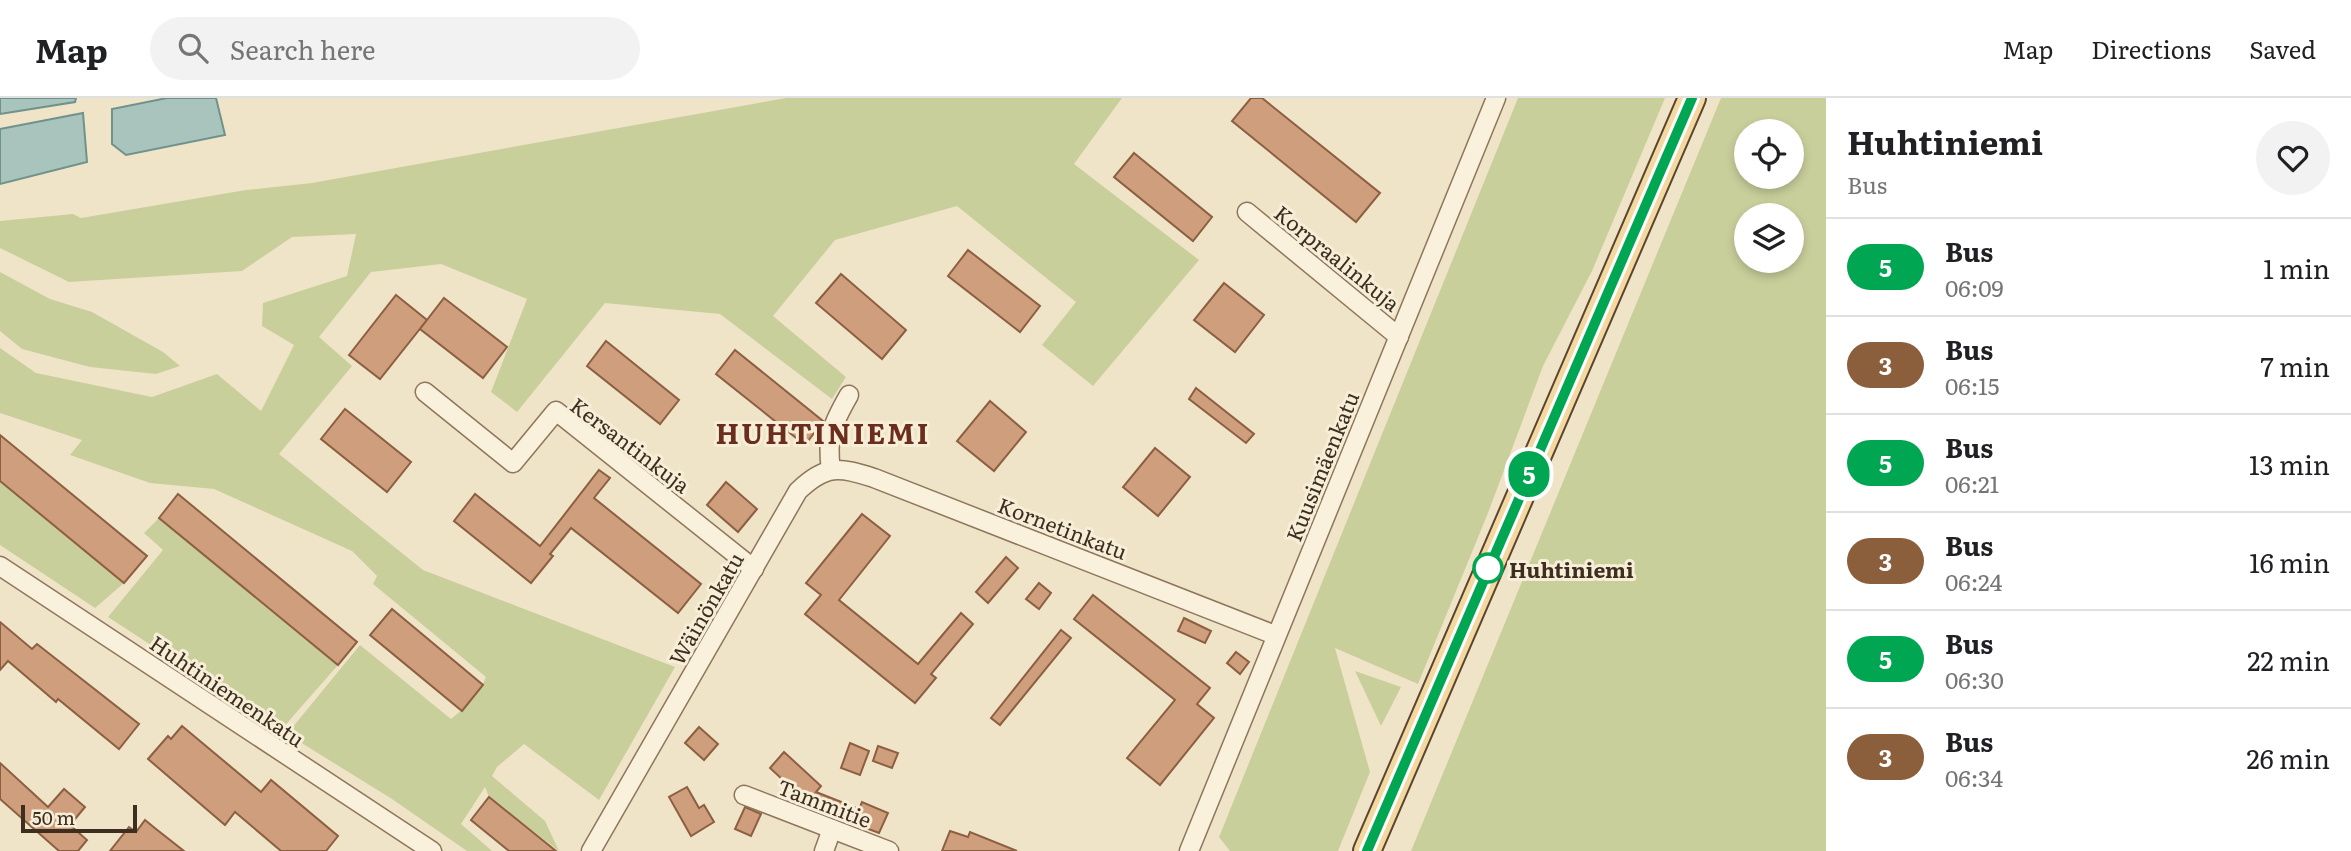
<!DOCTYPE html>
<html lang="en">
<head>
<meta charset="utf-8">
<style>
	body { margin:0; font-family:Literata,serif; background:#f2f2f2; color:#202124; height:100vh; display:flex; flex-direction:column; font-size:26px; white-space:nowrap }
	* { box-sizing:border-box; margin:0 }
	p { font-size:23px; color:#757577 }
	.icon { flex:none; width:38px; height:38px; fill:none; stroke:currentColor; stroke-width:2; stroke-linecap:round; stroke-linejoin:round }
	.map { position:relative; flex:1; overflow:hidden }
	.panel { display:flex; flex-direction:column; background:#fff; width:525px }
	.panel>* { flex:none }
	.badge { padding:0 14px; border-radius:23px; font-size:24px; line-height:46px }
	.buttons { position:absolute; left:1734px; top:21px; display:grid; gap:14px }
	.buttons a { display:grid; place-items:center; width:70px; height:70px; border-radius:50%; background:#fff; box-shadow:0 4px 10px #0003; font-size:35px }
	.scale { position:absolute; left:21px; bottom:18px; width:116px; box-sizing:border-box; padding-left:7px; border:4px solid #3d2e20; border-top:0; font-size:19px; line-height:24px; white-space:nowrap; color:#3d2e20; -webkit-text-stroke:5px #f7eed8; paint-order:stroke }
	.map>.badge { position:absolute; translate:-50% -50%; box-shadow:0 0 0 4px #fff }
	.round { display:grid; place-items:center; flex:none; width:74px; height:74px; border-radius:37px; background:#f2f2f2 }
	.overview { display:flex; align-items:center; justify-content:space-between; height:119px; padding:0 21px }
	h1 { font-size:33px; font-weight:700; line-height:52px }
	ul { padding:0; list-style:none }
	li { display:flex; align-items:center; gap:21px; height:98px; padding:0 21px; border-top:2px solid #e0e0e0 }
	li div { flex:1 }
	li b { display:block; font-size:26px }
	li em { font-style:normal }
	li .badge { min-width:77px; font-weight:700; text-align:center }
	header { display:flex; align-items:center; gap:42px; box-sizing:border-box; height:98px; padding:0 35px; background:#fff; border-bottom:2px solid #e0e0e0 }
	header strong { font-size:33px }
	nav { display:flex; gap:38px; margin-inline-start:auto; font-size:24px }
	.search { width:490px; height:63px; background:#f2f2f2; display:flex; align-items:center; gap:18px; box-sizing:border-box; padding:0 24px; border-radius:38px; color:#757577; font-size:26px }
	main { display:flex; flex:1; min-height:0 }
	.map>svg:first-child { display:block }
</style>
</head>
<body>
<header>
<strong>Map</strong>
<div class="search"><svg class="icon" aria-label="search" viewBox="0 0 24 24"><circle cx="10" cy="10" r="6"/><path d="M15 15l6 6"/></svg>Search here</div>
<nav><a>Map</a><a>Directions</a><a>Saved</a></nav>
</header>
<main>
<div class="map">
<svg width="1826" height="753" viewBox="0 0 1826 753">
	<rect width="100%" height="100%" fill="#f0e4c8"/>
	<!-- green -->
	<g fill="#c9cf9b" fill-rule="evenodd">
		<path d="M786,0H1122L1074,66L1199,162L1093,288L1042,247L1076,204L957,108L835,142L773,218L846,279L832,301L720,216L605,205L517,314L491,294L527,201L441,166L371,174L319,239L352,268L279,356L423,472L675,569L599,702L524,646L497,669L492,678L545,723L559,753L489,699L485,689L461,726L492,753H467L392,701L287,636L360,547L451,621C464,611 480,595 486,579L373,486L377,478L352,453L214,391L150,385L70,357L82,342L0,315V250L36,275L152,299L217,276L261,313L294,247L262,228L263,205L347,178L356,136L292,139L242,173L69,184L0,150V123L73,116L81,120L246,92L312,85Z"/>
		<path d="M1518,0H1665L1592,173L1543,268L1488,415L1418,586L1335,550L1370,674L1338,753H1230L1219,739Z"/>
		<path d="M1721,0H1826V753H1411ZM1746,33H1792V79H1746ZM1746,117H1792V163H1746Z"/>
		<path d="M0,174L50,201L92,214L163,254L180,268L156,276L90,269L22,251L0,233Z"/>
		<path d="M0,383L124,485L95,510L0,447Z"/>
		<path d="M159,420L338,567L281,632L108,519L163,452L144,435Z"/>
		<path d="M1355,573L1401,589L1381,628Z"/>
	</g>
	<!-- water -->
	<g fill="#a9c4bc" stroke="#6f938a" stroke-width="2">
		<path d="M0,0H76L75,4L0,16Z"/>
		<path d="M167,0H216L225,37L126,57L112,46V11Z"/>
		<path d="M83,15L87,64L0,86V31Z"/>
	</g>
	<!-- building -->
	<g fill="#cf9f7d" stroke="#8d5f41" stroke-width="2">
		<path d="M1251,0H1262L1380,95L1356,124L1232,23Z"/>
		<path d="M1134,55L1212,119L1193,143L1114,79Z"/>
		<path d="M968,152L1040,208L1020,234L948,178Z"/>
		<path d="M841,176L906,232L882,261L816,205Z"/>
		<path d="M1224,185L1264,217L1235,254L1194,222Z"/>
		<path d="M396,197L427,222L380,281L349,257Z"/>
		<path d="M444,200L507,249L483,280L420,231Z"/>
		<path d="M606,243L679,302L660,326L587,268Z"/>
		<path d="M735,252L823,323L805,347L716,276Z"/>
		<path d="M1196,290L1254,336L1246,345L1189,301Z"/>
		<path d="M990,303L1026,334L994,373L957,343Z"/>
		<path d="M345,311L411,364L387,394L321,341Z"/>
		<path d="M0,337L147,458L124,485L0,383Z"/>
		<path d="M1155,350L1190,379L1158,418L1123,389Z"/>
		<path d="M599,372L610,380L594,400L701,486L678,515L571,430L550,456L553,458L531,485L454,423L475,396L540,448Z"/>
		<path d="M726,384L757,411L738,434L707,407Z"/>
		<path d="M178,396L357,544L338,567L159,420Z"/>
		<path d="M862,416L890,438L839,502L918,566L961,515L973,526L931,576L936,580L915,605L805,516L821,497L806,485Z"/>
		<path d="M1006,459L1018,470L988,505L976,494Z"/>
		<path d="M1039,485L1051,495L1039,511L1026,501Z"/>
		<path d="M1093,497L1210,590L1197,606L1214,620L1160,687L1127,660L1175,602L1074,521Z"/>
		<path d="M392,511L483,587L462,613L370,537Z"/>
		<path d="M1184,520L1211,533L1205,545L1178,533Z"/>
		<path d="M0,524L32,551L37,546L139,626L119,651L58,601L56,604L8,563L0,572Z"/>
		<path d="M1061,532L1071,540L1000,627L991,620Z"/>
		<path d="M1236,554L1249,564L1240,576L1227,565Z"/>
		<path d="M182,628L261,694L271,682L338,738L326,753H281L235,714L225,727L148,661L168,638L171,641Z"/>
		<path d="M699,629L718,646L704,662L685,645Z"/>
		<path d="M850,645L869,653L860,677L841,670Z"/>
		<path d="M878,648L898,655L892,670L873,663Z"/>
		<path d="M784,654L821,688L816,694L859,711L862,704L888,715L879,735L813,710L770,670Z"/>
		<path d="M0,665L48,709L64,691L85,709L70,727L87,742L78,753H59L0,701Z"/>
		<path d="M687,689L699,710L704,707L714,724L691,738L669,699Z"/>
		<path d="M489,699L556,753H509L471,722Z"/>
		<path d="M745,709L761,716L751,738L735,731Z"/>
		<path d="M145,722L156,731L184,753H110L129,729L136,734Z"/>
		<path d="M950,733L968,739L970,734L1017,753H942Z"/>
	</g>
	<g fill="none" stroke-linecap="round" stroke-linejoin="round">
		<defs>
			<g id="street">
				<path d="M1247,114L1399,239"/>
				<path d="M425,294L513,365L556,313L754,471"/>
				<path d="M831,372C826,339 833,325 849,297"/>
				<path d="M0,468L432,753"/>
				<path d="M744,697L889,753"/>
				<path d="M591,753L798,393C826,366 839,369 874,380L1275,537"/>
				<path d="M824,753L832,731"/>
				<path d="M1189,753L1496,0"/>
			</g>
			<path id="primary" d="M1367,753L1692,0"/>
		</defs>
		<!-- street casing -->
		<use href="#street" stroke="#8d765c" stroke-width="21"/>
		<!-- primary casing -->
		<use href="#primary" stroke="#5b4430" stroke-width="30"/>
		<!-- street -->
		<use href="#street" stroke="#faf1dc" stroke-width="18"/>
		<!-- primary -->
		<use href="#primary" stroke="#f3d9a0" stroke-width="26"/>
	</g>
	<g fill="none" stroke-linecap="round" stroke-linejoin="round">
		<defs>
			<path id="line" d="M1367,753L1692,0"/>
		</defs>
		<!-- line casing -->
		<use href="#line" stroke="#fff" stroke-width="16"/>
		<!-- line -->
		<use href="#line" stroke="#00a651" stroke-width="10"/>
	</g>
	<!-- markers -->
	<circle fill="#fff" stroke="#00a651" stroke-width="3.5" cx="1488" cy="470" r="14"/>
	<g text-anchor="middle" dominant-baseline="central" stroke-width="6" stroke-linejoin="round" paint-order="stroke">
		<!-- street labels -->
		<g font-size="21" fill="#3d2e20" stroke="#f7eed8">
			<text transform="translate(1338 159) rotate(39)">Korpraalinkuja</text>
			<text transform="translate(631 346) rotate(37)">Kersantinkuja</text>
			<text transform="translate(1321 368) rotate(-68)">Kuusimäenkatu</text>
			<text transform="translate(1063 429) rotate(21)">Kornetinkatu</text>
			<text transform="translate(705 510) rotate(-60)">Wäinönkatu</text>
			<text transform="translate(228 592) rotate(34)">Huhtiniemenkatu</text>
			<text transform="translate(825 704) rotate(21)">Tammitie</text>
		</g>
		<!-- stop labels -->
		<g font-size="21" font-weight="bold" fill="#3d2e20" stroke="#f7eed8" text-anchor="start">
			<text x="1509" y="470">Huhtiniemi</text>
		</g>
		<!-- district labels -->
		<g font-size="28" font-weight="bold" letter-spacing="2" fill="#6b2e1e" stroke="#f7eed8">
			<text x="823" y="334">HUHTINIEMI</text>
		</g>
	</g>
</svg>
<div class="buttons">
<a><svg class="icon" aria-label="locate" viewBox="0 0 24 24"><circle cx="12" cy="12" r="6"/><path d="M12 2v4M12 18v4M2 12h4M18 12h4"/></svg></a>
<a><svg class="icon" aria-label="layers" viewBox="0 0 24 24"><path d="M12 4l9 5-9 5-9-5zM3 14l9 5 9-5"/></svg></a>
</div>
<div class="scale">50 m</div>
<b class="badge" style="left:1529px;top:376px;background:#00a651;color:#fff">5</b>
</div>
<section class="panel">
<div class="overview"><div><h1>Huhtiniemi</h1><p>Bus</p></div><a class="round"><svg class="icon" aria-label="heart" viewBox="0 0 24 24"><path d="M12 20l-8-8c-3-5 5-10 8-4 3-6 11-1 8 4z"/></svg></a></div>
<ul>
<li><span class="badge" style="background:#00a651;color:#fff">5</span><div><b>Bus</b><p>06:09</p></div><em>1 min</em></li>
<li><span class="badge" style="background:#8b5e3c;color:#fff">3</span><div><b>Bus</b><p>06:15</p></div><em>7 min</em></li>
<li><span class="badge" style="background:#00a651;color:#fff">5</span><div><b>Bus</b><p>06:21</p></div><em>13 min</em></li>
<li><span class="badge" style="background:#8b5e3c;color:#fff">3</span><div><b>Bus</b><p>06:24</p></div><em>16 min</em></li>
<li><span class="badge" style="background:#00a651;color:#fff">5</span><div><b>Bus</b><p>06:30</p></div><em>22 min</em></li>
<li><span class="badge" style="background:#8b5e3c;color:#fff">3</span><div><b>Bus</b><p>06:34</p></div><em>26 min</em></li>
</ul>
</section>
</main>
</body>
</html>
